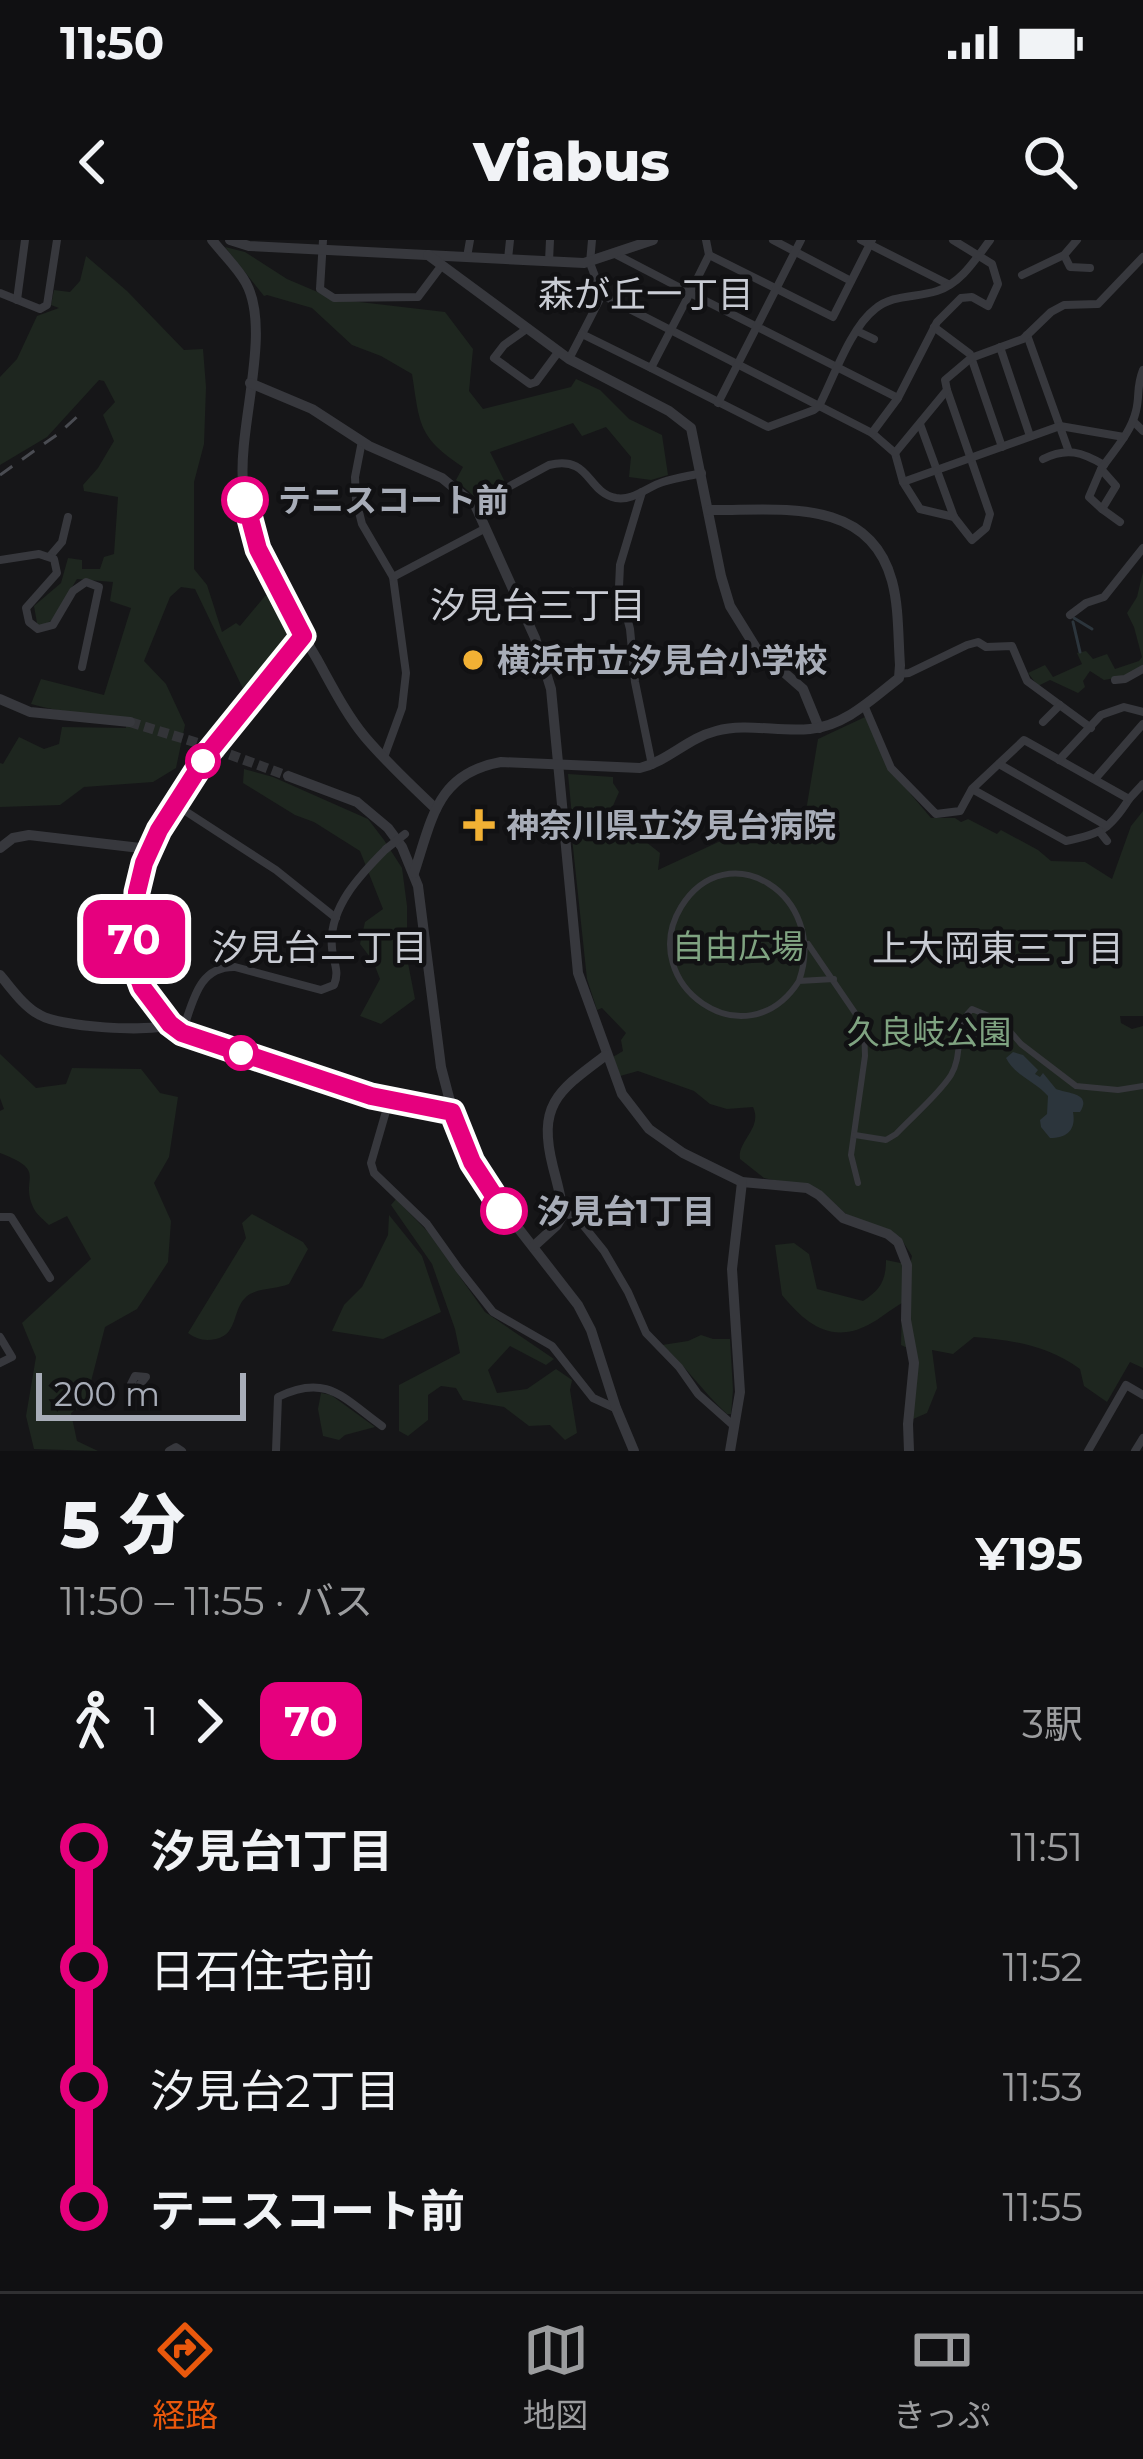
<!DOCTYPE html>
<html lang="ja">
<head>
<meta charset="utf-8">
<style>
	body { margin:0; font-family:Montserrat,"Noto Sans JP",sans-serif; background:#1e1e20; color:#f1f3f6; height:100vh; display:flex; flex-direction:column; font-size:45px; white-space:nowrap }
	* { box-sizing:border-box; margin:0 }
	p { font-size:39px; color:#9c9d9f }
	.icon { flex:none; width:66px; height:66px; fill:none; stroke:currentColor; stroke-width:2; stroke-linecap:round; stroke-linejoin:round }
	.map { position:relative; height:1211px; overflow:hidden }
	.sheet { display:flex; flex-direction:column; background:#101012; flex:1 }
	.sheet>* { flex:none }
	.badge { padding:0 24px; border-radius:18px; font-size:42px; line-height:78px }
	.scale { position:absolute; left:36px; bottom:30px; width:210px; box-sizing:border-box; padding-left:12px; border:6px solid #a8adb8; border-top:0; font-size:33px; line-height:42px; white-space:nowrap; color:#a8adb8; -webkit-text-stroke:9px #111113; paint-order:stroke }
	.map>.badge { position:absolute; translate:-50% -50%; box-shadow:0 0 0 6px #fff }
	.legs { display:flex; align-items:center; gap:18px; height:132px; padding:0 60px; font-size:39px }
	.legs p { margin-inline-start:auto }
	.headline { display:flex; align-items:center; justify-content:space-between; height:204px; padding:0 60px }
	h1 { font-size:66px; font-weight:800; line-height:90px }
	ul { padding:0 60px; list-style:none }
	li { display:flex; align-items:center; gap:42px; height:120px; font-size:45px }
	li i { display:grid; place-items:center; width:18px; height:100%; margin:0 15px; background:currentColor }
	li i::after { content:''; width:30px; height:30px; margin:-15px; border:9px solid; border-radius:50%; background:#101012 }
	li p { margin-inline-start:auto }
	li:first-child i { background:linear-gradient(#0000 50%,currentColor 0) }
	li:last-child i { background:linear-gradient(currentColor 50%,#0000 0) }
	.status { display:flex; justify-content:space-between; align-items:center; height:84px; padding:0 60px; background:#101012; direction:ltr }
	.status svg { height:33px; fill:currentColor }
	header { display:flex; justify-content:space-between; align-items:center; height:156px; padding:0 60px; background:#101012; font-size:54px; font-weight:800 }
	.dock { display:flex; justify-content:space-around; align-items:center; height:168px; border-top:3px solid #303032; background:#101012; font-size:33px; color:#9c9d9f }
	.dock a { display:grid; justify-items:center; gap:6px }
	.dock .current { color:#ea580c }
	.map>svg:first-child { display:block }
</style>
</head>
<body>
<div class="status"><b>11:50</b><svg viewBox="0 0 49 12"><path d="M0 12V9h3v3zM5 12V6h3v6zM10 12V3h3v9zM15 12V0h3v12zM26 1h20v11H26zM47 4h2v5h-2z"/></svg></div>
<header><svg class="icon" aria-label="back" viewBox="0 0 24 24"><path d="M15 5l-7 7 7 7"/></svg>Viabus<svg class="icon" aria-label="search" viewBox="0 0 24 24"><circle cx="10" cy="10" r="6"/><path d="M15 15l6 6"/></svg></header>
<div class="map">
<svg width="1143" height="1211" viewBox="0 0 1143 1211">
	<rect width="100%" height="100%" fill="#161618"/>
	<!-- green -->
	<g fill="#1e261f">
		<path d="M225,7L245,12L287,39L334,59L445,72L473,109L469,151L483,169L571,147L576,139L600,150L629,179L662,195L668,235L651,240L629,237L631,217L606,187L582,196L573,183L490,212L505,242L477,259L456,240L463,227C418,197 420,185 412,134L381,116L352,105L312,68L267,55L264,56Z"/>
		<path d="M86,16L127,51L184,110L203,109L206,147L204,204L194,242V329L207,345L222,392L236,383L240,386L265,356L273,354L295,395L246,455L195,349L181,347L170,357L144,421L166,444L185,485L176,528L153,542L84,547L60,565L0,567V523L3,524L19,497L44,509L59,504L62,487L126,488V479C95,474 62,473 31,464L41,439L104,455L131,368L110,361L113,342L77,339L52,380L38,389L34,366L61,343L68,318L82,320V329H100L104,317L114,314L118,257L84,251L83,245L98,228L114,201L103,175L115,162L104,141L99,140L47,197L0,225V137L17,119L37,76L59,68L51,65L54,50L70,52L80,41Z"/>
		<path d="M1143,332V427L1126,436L1104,440L1090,431L1083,441L1085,447L1078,453L1050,440L1038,446L1028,433L1045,425L1053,437L1082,424L1077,413L1086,411L1093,419L1107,414L1115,429L1139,421L1142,417L1134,387L1127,373L1137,357Z"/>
		<path d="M865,477L898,539L931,578H955L961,582L968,579L997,594L1001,590L1038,610L1051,621L1085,622L1112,639L1131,586L1143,571V776H1120L1121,783L1132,789L1143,786V1128L1130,1122L1107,1162L1084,1146L1080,1129C1048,1106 1013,1100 974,1097L953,1114L932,1110L937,1148L927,1173L913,1179L916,1112L901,1105L902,1063C891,1069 880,1079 868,1085C831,1104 806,1084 782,1055L775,1005L794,1003L809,1014L817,1049L863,1061C880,1050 886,1041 886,1020L910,1025L912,1016L900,997L846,974L820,950L764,938L740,919C737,901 763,888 753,867L727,869L710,864L694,851L638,831L620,836L613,817L623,811L621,800L626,793L602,768L597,770L587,739L572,598L591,595L613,576L660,613L658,630L755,585L774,572L802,575L807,565L818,499Z"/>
		<path d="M244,529L273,537L368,579L384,600L402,628L407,666V718L415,759L381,784L360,776L380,739L373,721L360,704L365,682L383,669L360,611L314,582L295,575L243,543Z"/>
		<path d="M568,534L613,537V543L619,552L612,568L593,586L573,587Z"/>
		<path d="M0,814L36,848L66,844L72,828L141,829L160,853L178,857L169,917L154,943L171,981L168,1022L137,1069L105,1087L86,1161L71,1173L77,1201L98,1211L34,1209L26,1176L36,1117L22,1083L91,1019L67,976L49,985C44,980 38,976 34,969C18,937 50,932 0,913V871L4,869L0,858Z"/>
		<path d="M396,959L428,992L485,1072L554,1119L546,1125L510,1106L488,1130L497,1153L527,1149L556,1129L572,1140L570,1150L577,1193L565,1200L550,1185L529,1186L504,1167L463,1160L456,1148L441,1146L428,1155V1180L408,1196L399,1191V1145L460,1113L455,1089L432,1024L391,965Z"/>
		<path d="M252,974L303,1002L308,1009L289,1044C277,1049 261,1048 250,1054C231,1065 240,1094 216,1099C205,1101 198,1100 188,1093L246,998L242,983Z"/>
		<path d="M389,975L422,1016L441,1072L383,1099L332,1091L344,1065L362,1047L388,995Z"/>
		<path d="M701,1095L713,1099H730L733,1150L731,1174H727C703,1152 686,1126 662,1105L688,1101Z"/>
		<path d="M321,1153L331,1155L375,1187L345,1195L339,1200L323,1196L318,1169Z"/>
	</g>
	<!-- water -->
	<path fill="#2c353c" d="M1013,812L1023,815L1038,830L1035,834L1040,837L1043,833L1056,849C1069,854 1092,853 1080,872H1073C1076,888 1069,898 1050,898L1041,887L1040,880L1047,874L1048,856C1036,842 1014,835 1006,818Z"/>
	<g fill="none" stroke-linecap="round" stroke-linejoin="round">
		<!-- stream -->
		<g stroke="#2c353c" stroke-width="3">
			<path d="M1074,378L1092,389"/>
			<path d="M1073,382L1080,412"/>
		</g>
		<!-- tertiary-tunnel -->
		<path stroke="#333438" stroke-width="10" stroke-dasharray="10 5" stroke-linecap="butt" d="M130,482L204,505L288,536"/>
		<!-- pedestrian -->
		<g stroke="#37383d" stroke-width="6">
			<path d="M808,704L864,786L865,816L851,915L858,943"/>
			<path d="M799,741C829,655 727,592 681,667C635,743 746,824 799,741L834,739"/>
			<path d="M855,895L886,900L896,894C913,876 939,854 951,835C964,814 953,786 972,769L1001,781L1021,804L1076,846L1118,850L1143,846"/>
		</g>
		<!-- minor -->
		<g stroke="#37383d" stroke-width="8">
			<path d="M323,0L320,49L334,58L418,57L442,25"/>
			<path d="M592,0L590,23L602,55L872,193L895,213L903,242L920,269L954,277"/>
			<path d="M706,0L709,15L690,53L898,158"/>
			<path d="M773,0L851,41"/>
			<path d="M861,0L948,44"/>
			<path d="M709,15L833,77L872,0"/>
			<path d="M1064,15L1070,27L1090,28"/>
			<path d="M467,17L470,0"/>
			<path d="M508,19L510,0"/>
			<path d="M549,21L550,0"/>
			<path d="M1022,35L1064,15L1077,0"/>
			<path d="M0,53L40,69L47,65L57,0"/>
			<path d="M602,55L582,94L651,128L690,53L615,14"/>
			<path d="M17,60L25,0"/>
			<path d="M934,87L970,114L1002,207"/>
			<path d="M528,88L504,105L494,118L530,144L536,142L559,111"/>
			<path d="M857,91L874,99"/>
			<path d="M1027,95L1069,212"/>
			<path d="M1000,107L1030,196"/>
			<path d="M569,119L582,94"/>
			<path d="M651,128L768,187L814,170L819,166C833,139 851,87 875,69C893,54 915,58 937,51C961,43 975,20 990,0"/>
			<path d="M718,163L801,0"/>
			<path d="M1133,181L1143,191"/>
			<path d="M920,184L954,277L972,300L986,288L990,274L947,150"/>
			<path d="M872,193L898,158L937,82L961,58L972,57L988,66L998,44L992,24L953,0"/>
			<path d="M362,201L355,237L356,260L362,284L393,337L406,433L402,468L384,517"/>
			<path d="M895,213L947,150L945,140L971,118L1023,99L1051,72L1064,65L1098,64L1143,17"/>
			<path d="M1043,219C1067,207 1082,212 1104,225C1116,208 1131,192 1136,171C1140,155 1136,148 1143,130"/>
			<path d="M1101,229L1089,257L1102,269L1116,246L1101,229L1104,225"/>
			<path d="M903,242L1060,186L1124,197"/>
			<path d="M642,252L620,325L619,347L630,389L635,442L652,525"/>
			<path d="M475,265L549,225C591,215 586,252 616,258C633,261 647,247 663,242C675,238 689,236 702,233"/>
			<path d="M1102,269L1120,282"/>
			<path d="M50,316L62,302L68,277"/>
			<path d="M0,320L39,314L54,319L57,333L26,368L29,382L38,389L53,385L73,351L86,342L99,347L82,427"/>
			<path d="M393,337L486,288"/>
			<path d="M1070,375L1086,363L1104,357L1143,308"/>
			<path d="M900,434L909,433L967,405L978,402L986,407L1012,406L1027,441L1091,488"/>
			<path d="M1115,440L1125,439L1143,429"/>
			<path d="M864,465L891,528L936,574L960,571L972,549L1024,500L1129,559C1110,589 1101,594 1066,601L972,549"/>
			<path d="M1043,482L1060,465"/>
			<path d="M1059,520L1101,475L1124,467L1143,472"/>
			<path d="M999,524L1107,586"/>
			<path d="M1095,539L1143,484"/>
			<path d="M1129,559L1143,544"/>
			<path d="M176,565L276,630L336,678"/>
			<path d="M1100,592L1107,601"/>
			<path d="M182,792C193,764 197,726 235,727L321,750L334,745C340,731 333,722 332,708C328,668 360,635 386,609"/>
			<path d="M389,861L371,923L374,933L427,984L459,1029L493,1072L552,1106L593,1158L615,1168"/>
			<path d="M563,970L583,985L604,1011L628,1052L646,1093L679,1127L698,1154L734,1186"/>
			<path d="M0,977H11L50,1038"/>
			<path d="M0,1097L12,1117L0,1123"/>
			<path d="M135,1136L146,1137L137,1148L131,1144Z"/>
			<path d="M169,1211L176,1207L182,1211"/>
			<path d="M276,1211L278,1157C327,1133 343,1158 382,1186"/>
			<path d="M1088,1211L1126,1145L1143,1155"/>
			<path d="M1135,1211L1143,1198"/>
		</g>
		<!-- tertiary -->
		<g stroke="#37383d" stroke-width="10">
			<path d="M212,0C223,14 238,28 246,43C272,91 238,186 243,243C249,308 285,364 317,419C332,446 346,474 365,497C387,523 412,546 436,569"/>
			<path d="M230,0L249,6L584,23L653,0"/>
			<path d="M428,15L569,119L669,171L691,188L721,336L730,366L756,408L803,449L819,488"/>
			<path d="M250,143L312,169L369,206L442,238L475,265L535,398L551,449L578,733L622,854L649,889L683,913L742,942L807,948L819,955L843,978L888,994L898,1002L907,1025L906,1080L914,1123L908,1184L909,1211"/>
			<path d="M303,396L209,512L159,590L144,623L137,653L134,725L149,757L170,784L182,792L371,856L451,872"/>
			<path d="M0,459L30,472L130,482"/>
			<path d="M288,536L357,562L388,588L402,607L418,646L441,827L457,888L487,948L578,1065L591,1090L616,1168L634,1211"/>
			<path d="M0,608L13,598L29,595L149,609"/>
			<path d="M414,633C432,579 437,533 501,522L640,528C668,521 688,498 716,491C746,483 779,492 810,489C845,486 872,459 899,438L900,425C898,397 899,367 892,341C869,255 777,271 709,270"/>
			<path d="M0,735C12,749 24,767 40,775C61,787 149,793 170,784"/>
			<path d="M534,1006L557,985L563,975C562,959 557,943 553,927C537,864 558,851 606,815"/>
			<path d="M730,1211L740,1152L732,1029L742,942"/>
		</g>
		<!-- rail -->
		<path stroke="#4a4c52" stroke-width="3" stroke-dasharray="15 12" stroke-linecap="butt" d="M0,235L58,194L79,175"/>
		<!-- minor-bridge -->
		<path stroke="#37383d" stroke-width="8" d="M386,609L405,594"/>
	</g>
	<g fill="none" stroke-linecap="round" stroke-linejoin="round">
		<defs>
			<path id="line-1" d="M245,260L258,309L303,396L209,512L159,590L144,623L137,652L134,725L142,747L170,784L182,793L371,856L452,872L472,922L504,971"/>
		</defs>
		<!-- line-1 casing -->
		<use href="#line-1" stroke="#fff" stroke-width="27"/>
		<!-- line-1 -->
		<use href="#line-1" stroke="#e6007e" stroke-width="18"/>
	</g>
	<!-- markers -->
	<g fill="#fff" stroke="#e6007e" stroke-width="6">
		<circle cx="245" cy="260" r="21"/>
		<circle cx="203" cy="521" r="15"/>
		<circle cx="241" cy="813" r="15"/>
		<circle cx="504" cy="971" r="21"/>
	</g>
	<g fill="#f2b134" stroke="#111113" stroke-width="4.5">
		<circle cx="473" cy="420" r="12"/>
		<path d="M473 567h12v12h12v12h-12v12h-12v-12h-12v-12h12z"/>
	</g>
	<g text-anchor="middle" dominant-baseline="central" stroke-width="9" stroke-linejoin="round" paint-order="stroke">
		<!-- stop labels -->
		<g font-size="33" font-weight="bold" fill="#a8adb8" stroke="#111113" text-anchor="start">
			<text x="278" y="260">テニスコート前</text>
			<text x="537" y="971">汐見台1丁目</text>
		</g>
		<!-- poi labels -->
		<g font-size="33" font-weight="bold" fill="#a8adb8" stroke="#111113" text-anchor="start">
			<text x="497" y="420">横浜市立汐見台小学校</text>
			<text x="506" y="585">神奈川県立汐見台病院</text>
		</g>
		<!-- park labels -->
		<g font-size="33" fill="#7fa381" stroke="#111113">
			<text x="738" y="706">自由広場</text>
			<text x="929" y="792">久良岐公園</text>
		</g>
		<!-- neighbourhood labels -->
		<g font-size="36" fill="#c9ccd4" stroke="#111113">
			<text x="646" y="54">森が丘一丁目</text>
			<text x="538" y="365">汐見台三丁目</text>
			<text x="320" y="707">汐見台二丁目</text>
			<text x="998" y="708">上大岡東三丁目</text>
		</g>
	</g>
</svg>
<div class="scale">200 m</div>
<b class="badge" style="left:134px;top:699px;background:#e6007e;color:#fff">70</b>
</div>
<section class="sheet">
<div class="headline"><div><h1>5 分</h1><p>11:50 – 11:55 · バス</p></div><b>¥195</b></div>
<div class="legs"><svg class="icon" aria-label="walk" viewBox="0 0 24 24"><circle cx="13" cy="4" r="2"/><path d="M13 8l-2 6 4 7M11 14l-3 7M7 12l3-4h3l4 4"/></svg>1<svg class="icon" aria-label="forward" viewBox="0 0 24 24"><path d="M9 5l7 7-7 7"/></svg><b class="badge" style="background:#e6007e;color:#fff">70</b><p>3駅</p></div>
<ul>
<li><i style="color:#e6007e"></i><b>汐見台1丁目</b><p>11:51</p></li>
<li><i style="color:#e6007e"></i><span>日石住宅前</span><p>11:52</p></li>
<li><i style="color:#e6007e"></i><span>汐見台2丁目</span><p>11:53</p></li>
<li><i style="color:#e6007e"></i><b>テニスコート前</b><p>11:55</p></li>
</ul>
</section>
<nav class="dock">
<a class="current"><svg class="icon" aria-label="directions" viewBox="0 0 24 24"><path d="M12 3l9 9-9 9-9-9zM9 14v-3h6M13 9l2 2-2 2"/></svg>経路</a>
<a><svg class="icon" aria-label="map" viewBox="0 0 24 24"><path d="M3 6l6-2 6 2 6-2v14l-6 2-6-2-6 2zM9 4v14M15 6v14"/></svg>地図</a>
<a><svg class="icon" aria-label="tickets" viewBox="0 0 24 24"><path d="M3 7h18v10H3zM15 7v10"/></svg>きっぷ</a>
</nav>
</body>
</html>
